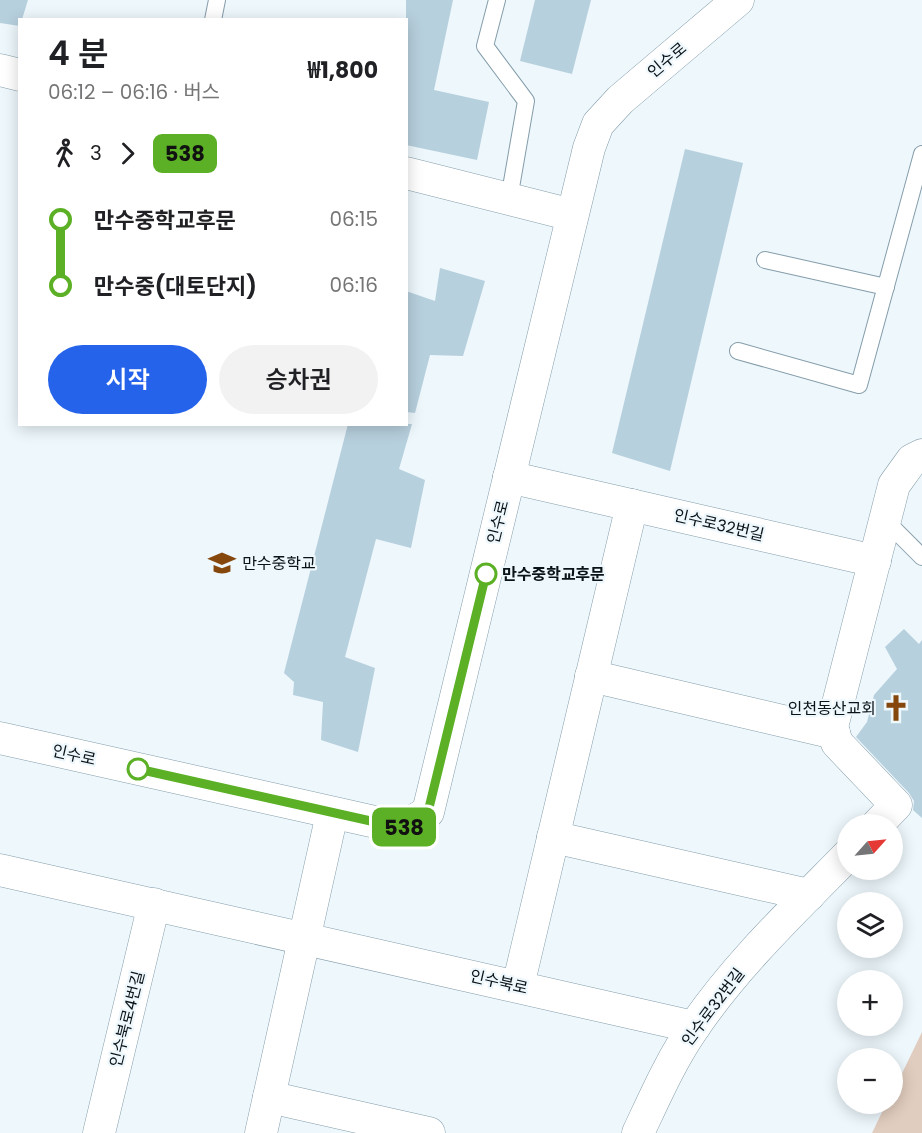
<!DOCTYPE html>
<html lang="ko">
<head>
<meta charset="utf-8">
<style>
	body { margin:0; font-family:Poppins,"Noto Sans KR",sans-serif; background:#f2f2f2; color:#202124; height:100vh; display:flex; flex-direction:column; font-size:22px; white-space:nowrap }
	* { box-sizing:border-box; margin:0 }
	p { font-size:20px; color:#757577 }
	.icon { flex:none; width:33px; height:33px; fill:none; stroke:currentColor; stroke-width:2; stroke-linecap:round; stroke-linejoin:round }
	.map { position:relative; flex:1; overflow:hidden }
	.sheet { position:absolute; left:18px; top:18px; width:390px; height:408px; display:flex; flex-direction:column; background:#fff; border-radius:0px; box-shadow:0 3px 15px #0003 }
	.sheet>* { flex:none }
	.badge { padding:0 12px; border-radius:9px; font-size:21px; line-height:39px }
	.needle { width:39px; rotate:63deg }
	.controls { position:absolute; left:837px; top:814px; display:grid; gap:12px }
	.controls a { display:grid; place-items:center; width:66px; height:66px; border-radius:50%; background:#fff; box-shadow:0 3px 15px #0003; font-size:30px }
	.map>.badge { position:absolute; translate:-50% -50%; box-shadow:0 0 0 3px #fff }
	.legs { display:flex; align-items:center; gap:9px; height:66px; padding:0 30px; font-size:20px }
	.legs p { margin-inline-start:auto }
	.overview { display:flex; align-items:center; justify-content:space-between; height:102px; padding:0 30px }
	h1 { font-size:33px; font-weight:600; line-height:45px }
	.button { display:flex; gap:12px; margin-top:auto; padding:12px 30px }
	.button a { flex:1; height:69px; border-radius:36px; background:#2563eb; color:#fff; font-size:24px; font-weight:600; line-height:69px; text-align:center }
	.button a+a { background:#f2f2f2; color:#202124 }
	ul { padding:0 30px; list-style:none }
	li { display:flex; align-items:center; gap:21px; height:66px; font-size:22px }
	li i { display:grid; place-items:center; width:9px; height:100%; margin:0 8px; background:currentColor }
	li i::after { content:''; width:15px; height:15px; margin:-8px; border:4px solid; border-radius:50%; background:#fff }
	li p { margin-inline-start:auto }
	li:first-child i { background:linear-gradient(#0000 50%,currentColor 0) }
	li:last-child i { background:linear-gradient(currentColor 50%,#0000 0) }
	.map>svg:first-child { display:block }
</style>
</head>
<body>
<div class="map">
<svg width="922" height="1133" viewBox="0 0 922 1133">
	<rect width="100%" height="100%" fill="#edf7fc"/>
	<!-- green -->
	<path fill="#e1cdbf" d="M922,1032V1133H872L886,1104H892L893,1092Z"/>
	<!-- building -->
	<g fill="#b7d0dd">
		<path d="M0,0H28L20,26L0,23Z"/>
		<path d="M406,0H453L434,90L489,102L477,160L406,145Z"/>
		<path d="M535,0H591L572,74L520,61Z"/>
		<path d="M685,149L743,163L670,471L612,453Z"/>
		<path d="M440,268L485,281L463,356L430,355L415,413L406,412V291L435,301Z"/>
		<path d="M348,424H412L399,469L425,480L411,548L376,539L345,657L375,668L358,752L321,740L323,702L293,695L294,682L284,673Z"/>
		<path d="M904,629L919,644L922,640V818L913,810L914,801L909,793L856,737L867,722L874,695L897,669L885,647Z"/>
	</g>
	<g fill="none" stroke-linecap="round" stroke-linejoin="round">
		<defs>
			<g id="lane">
				<path d="M497,0L485,46L526,101L509,199"/>
				<path d="M213,20L217,0"/>
				<path d="M765,260L886,287"/>
				<path d="M738,351L859,385L922,154"/>
				<path d="M885,520L922,557"/>
			</g>
			<g id="street">
				<path d="M0,70L20,75"/>
				<path d="M406,173L572,215"/>
				<path d="M509,477L875,561"/>
				<path d="M591,676L834,733"/>
				<path d="M0,738L402,828L428,812L589,148L598,124L620,100L738,0"/>
				<path d="M877,825L896,805L837,743L832,727L894,485L912,460L922,455"/>
				<path d="M553,837L809,895"/>
				<path d="M0,870L694,1027"/>
				<path d="M518,986L632,505"/>
				<path d="M269,1097L429,1133"/>
				<path d="M99,1133L154,904"/>
				<path d="M261,1133L332,814"/>
				<path d="M638,1133C655,1097 671,1060 694,1027C737,964 795,909 848,855"/>
			</g>
		</defs>
		<!-- lane casing -->
		<use href="#lane" stroke="#859daa" stroke-width="18"/>
		<!-- street casing -->
		<use href="#street" stroke="#859daa" stroke-width="33"/>
		<!-- lane -->
		<use href="#lane" stroke="#fff" stroke-width="16"/>
		<!-- street -->
		<use href="#street" stroke="#fff" stroke-width="32"/>
	</g>
	<g fill="none" stroke-linecap="round" stroke-linejoin="round">
		<defs>
			<path id="line-1" d="M138,769L402,828L428,812L486,574"/>
		</defs>
		<!-- line-1 casing -->
		<use href="#line-1" stroke="#fff" stroke-width="14"/>
		<!-- line-1 -->
		<use href="#line-1" stroke="#5bb025" stroke-width="9"/>
	</g>
	<!-- icons -->
	<defs>
		<symbol id="school-bare" viewBox="-9 -9 18 18"><path d="M0-5L7-2L0 1L-7-2ZM-4 1L0 2.5L4 1V4Q0 6-4 4Z" fill="#86470c" stroke="#edf7fc" stroke-width="2.5" paint-order="stroke"/></symbol>
		<symbol id="church-bare" viewBox="-9 -9 18 18"><path d="M-1.2-6h2.4v3.5h3.3v2.4h-3.3V6h-2.4V-.1h-3.3v-2.4h3.3Z" fill="#86470c" stroke="#edf7fc" stroke-width="2.5" paint-order="stroke"/></symbol>
	</defs>
	<g fill-rule="evenodd">
		<use href="#school-bare" x="203" y="544" width="38" height="38"/>
		<use href="#church-bare" x="877" y="689" width="38" height="38"/>
	</g>
	<!-- markers -->
	<g fill="#fff" stroke="#5bb025" stroke-width="3">
		<circle cx="486" cy="574" r="10"/>
		<circle cx="138" cy="769" r="10"/>
	</g>
	<g text-anchor="middle" dominant-baseline="central" stroke-width="4.5" stroke-linejoin="round" paint-order="stroke">
		<!-- street labels -->
		<g font-size="16" fill="#0a1318" stroke="#edf7fc">
			<text transform="translate(667 60) rotate(-40)">인수로</text>
			<text transform="translate(498 522) rotate(-76)">인수로</text>
			<text transform="translate(719 525) rotate(13)">인수로32번길</text>
			<text transform="translate(74 755) rotate(13)">인수로</text>
			<text transform="translate(499 982) rotate(13)">인수북로</text>
			<text transform="translate(713 1007) rotate(-53)">인수로32번길</text>
			<text transform="translate(127 1019) rotate(-76)">인수북로4번길</text>
		</g>
		<!-- poi labels -->
		<g font-size="16" fill="#0a1318" stroke="#edf7fc" text-anchor="start">
			<text x="242" y="563">만수중학교</text>
			<text x="876" y="708" text-anchor="end">인천동산교회</text>
		</g>
		<!-- stop labels -->
		<g font-size="16" font-weight="bold" fill="#0a1318" stroke="#edf7fc" text-anchor="start">
			<text x="502" y="574">만수중학교후문</text>
		</g>
	</g>
</svg>
<div class="controls">
<a><svg class="needle" viewBox="-14 -14 28 28"><path d="M0-13l5 13h-10z" fill="#e53935"/><path d="M0 13l5-13h-10z" fill="#757577"/></svg></a>
<a><svg class="icon" aria-label="layers" viewBox="0 0 24 24"><path d="M12 4l9 5-9 5-9-5zM3 14l9 5 9-5"/></svg></a>
<a>+</a>
<a>−</a>
</div>
<b class="badge" style="left:404px;top:827px;background:#5bb025;color:#111">538</b>
<section class="sheet">
<div class="overview"><div><h1>4 분</h1><p>06:12 – 06:16 · 버스</p></div><b>₩1,800</b></div>
<div class="legs"><svg class="icon" aria-label="walk" viewBox="0 0 24 24"><circle cx="13" cy="4" r="2"/><path d="M13 8l-2 6 4 7M11 14l-3 7M7 12l3-4h3l4 4"/></svg>3<svg class="icon" aria-label="forward" viewBox="0 0 24 24"><path d="M9 5l7 7-7 7"/></svg><b class="badge" style="background:#5bb025;color:#111">538</b></div>
<ul>
<li><i style="color:#5bb025"></i><b>만수중학교후문</b><p>06:15</p></li>
<li><i style="color:#5bb025"></i><b>만수중(대토단지)</b><p>06:16</p></li>
</ul>
<div class="button"><a>시작</a><a>승차권</a></div>
</section>
</div>
</body>
</html>
